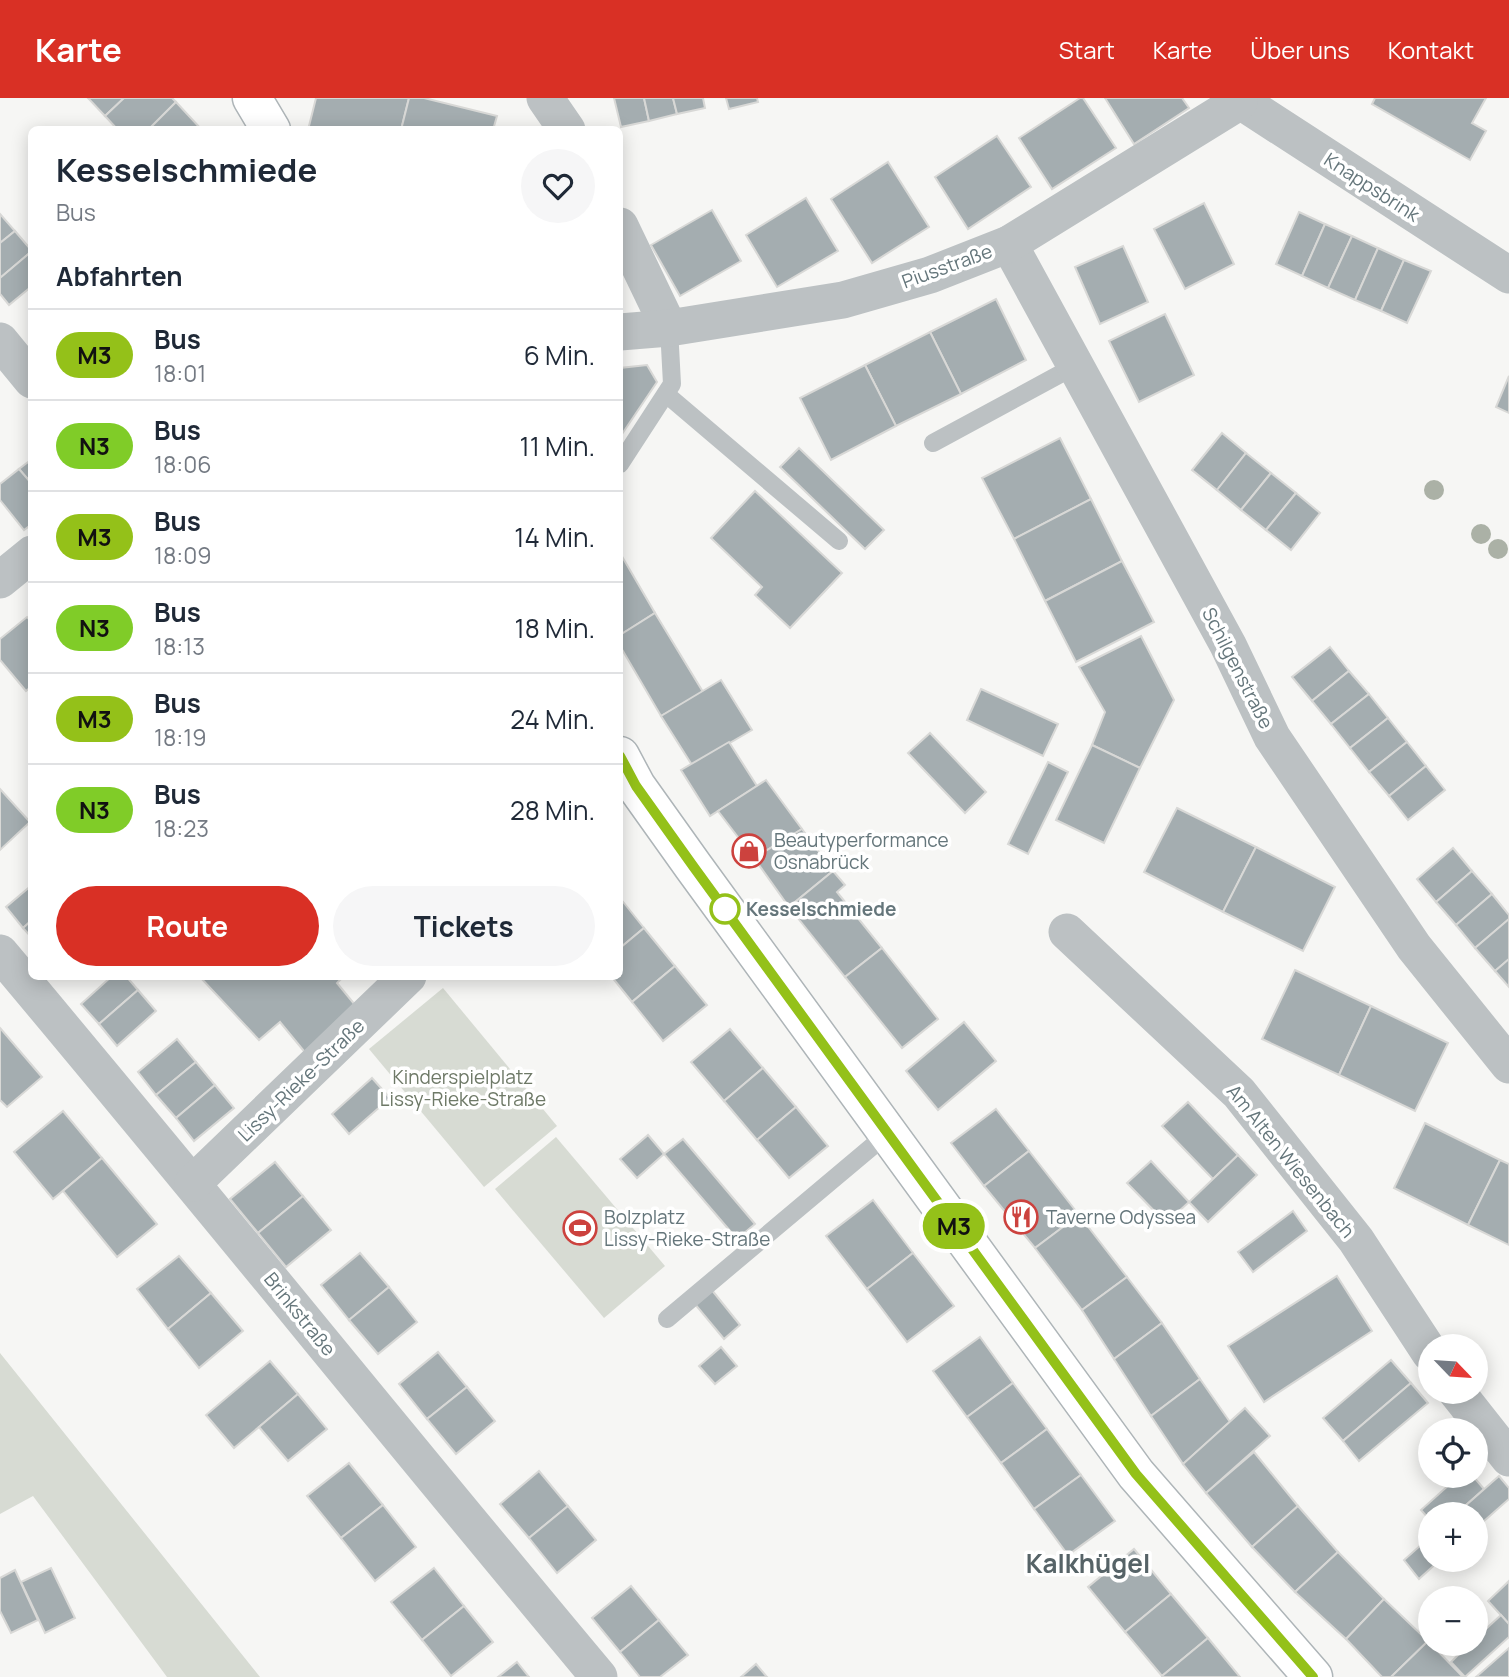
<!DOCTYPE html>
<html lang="de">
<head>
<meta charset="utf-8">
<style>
	body { margin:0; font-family:Manrope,sans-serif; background:#f6f6f7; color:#1f2937; height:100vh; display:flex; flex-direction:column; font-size:26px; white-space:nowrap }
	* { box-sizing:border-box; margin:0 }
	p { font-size:23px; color:#747a83 }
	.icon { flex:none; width:38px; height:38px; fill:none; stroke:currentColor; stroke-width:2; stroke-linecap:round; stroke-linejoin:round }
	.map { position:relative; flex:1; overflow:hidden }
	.details { position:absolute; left:28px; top:28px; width:595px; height:854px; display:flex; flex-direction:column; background:#fff; border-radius:10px; box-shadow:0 4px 18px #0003 }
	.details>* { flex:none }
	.badge { padding:0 14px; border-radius:23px; font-size:24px; line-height:46px }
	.needle { width:46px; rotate:115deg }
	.fabs { position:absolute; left:1418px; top:1236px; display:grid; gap:14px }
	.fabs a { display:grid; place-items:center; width:70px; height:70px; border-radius:50%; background:#fff; box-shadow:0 4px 18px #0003; font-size:35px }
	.map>.badge { position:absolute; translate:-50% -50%; box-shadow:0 0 0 4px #fff }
	h2 { padding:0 28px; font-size:26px; line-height:63px }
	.round { display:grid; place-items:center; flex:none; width:74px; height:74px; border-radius:37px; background:#f6f6f7 }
	.summary { display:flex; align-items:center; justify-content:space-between; height:119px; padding:0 28px }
	h1 { font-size:33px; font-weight:700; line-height:52px }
	.button { display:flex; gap:14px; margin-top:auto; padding:14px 28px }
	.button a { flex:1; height:80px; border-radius:42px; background:#d93025; color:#fff; font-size:28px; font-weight:700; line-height:80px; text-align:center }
	.button a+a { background:#f6f6f7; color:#1f2937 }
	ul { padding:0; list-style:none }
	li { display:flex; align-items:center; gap:21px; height:91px; padding:0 28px; border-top:2px solid #e0e1e3 }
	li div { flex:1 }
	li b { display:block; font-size:26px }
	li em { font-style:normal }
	li .badge { min-width:77px; font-weight:700; text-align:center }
	header { display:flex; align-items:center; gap:42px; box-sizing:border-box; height:98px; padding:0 35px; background:#d93025; color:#fff }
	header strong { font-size:33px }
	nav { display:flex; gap:38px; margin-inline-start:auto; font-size:24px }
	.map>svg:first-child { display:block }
</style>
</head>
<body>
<header>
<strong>Karte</strong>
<nav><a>Start</a><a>Karte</a><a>Über uns</a><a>Kontakt</a></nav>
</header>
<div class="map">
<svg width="1509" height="1579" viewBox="0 0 1509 1579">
	<rect width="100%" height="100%" fill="#f6f6f4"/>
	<!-- green -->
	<g fill="#d7dbd3">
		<path d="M443,890L557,1028L484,1089L369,951Z"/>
		<path d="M556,1039L665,1168L604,1220L495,1091Z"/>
		<path d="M0,1255L260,1579H167L33,1398L0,1416Z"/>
	</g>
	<!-- building -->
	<g fill="#a4adb0" stroke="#d8d8d6" stroke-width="2">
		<path d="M88,0H124L105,18Z"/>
		<path d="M124,0H172L176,4L148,32H118L105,18Z"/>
		<path d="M316,0H409L401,32H308Z"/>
		<path d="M409,0H424L497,18L493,32H401Z"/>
		<path d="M614,0H644L649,23L621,29Z"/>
		<path d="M644,0H673L677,16L649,23Z"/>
		<path d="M673,0H703L705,10L677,16Z"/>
		<path d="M726,0H757L758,4L729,11Z"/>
		<path d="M1080,0H1083L1116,50L1052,91L1019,40Z"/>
		<path d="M1105,0H1182L1189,10L1134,46Z"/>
		<path d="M1375,0H1486L1472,25L1486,33L1470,62L1372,6Z"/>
		<path d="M176,4L202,32H148Z"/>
		<path d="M997,38L1031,89L968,131L935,79Z"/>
		<path d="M888,64L929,129L872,165L831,101Z"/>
		<path d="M806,100L838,153L777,189L746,137Z"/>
		<path d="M1204,105L1234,166L1185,191L1154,131Z"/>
		<path d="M712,112L741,163L680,198L651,147Z"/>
		<path d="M1299,114L1325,126L1302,178L1276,166Z"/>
		<path d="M0,116L15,133L0,145Z"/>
		<path d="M1325,126L1352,138L1328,190L1302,178Z"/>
		<path d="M15,133L32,153L0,180V145Z"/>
		<path d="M1352,138L1378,150L1355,202L1328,190Z"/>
		<path d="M1123,148L1148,204L1100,226L1075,169Z"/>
		<path d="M1378,150L1404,162L1381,213L1355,202Z"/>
		<path d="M32,153V188L9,207L0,196V180Z"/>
		<path d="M1404,162L1431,173L1407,225L1381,213Z"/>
		<path d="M996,201L1026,262L961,296L930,234Z"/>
		<path d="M1165,216L1194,277L1139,304L1109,243Z"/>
		<path d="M930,234L961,296L896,328L865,267Z"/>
		<path d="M647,267L657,284L620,339V270Z"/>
		<path d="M865,267L896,328L831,362L800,300Z"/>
		<path d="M1509,278V315L1496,309Z"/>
		<path d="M1222,335L1246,355L1217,392L1192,372Z"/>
		<path d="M1060,340L1091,401L1014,441L982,380Z"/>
		<path d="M799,350L884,432L865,451L780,369Z"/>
		<path d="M1246,355L1271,375L1241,412L1217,392Z"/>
		<path d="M32,361V386L19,371Z"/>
		<path d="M19,371L32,386V426L24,432L0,402V386Z"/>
		<path d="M1271,375L1296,395L1266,432L1241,412Z"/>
		<path d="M755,393L842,475L790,530L755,497L762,489L711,440Z"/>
		<path d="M1296,395L1320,415L1291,452L1266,432Z"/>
		<path d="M1091,401L1122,463L1045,503L1014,441Z"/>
		<path d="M620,455L655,515L620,537Z"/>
		<path d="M1122,463L1154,524L1076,564L1045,503Z"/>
		<path d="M655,515L703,594L661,618L620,548V537Z"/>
		<path d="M27,519L32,524V588L26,593L0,562V541Z"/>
		<path d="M1141,538L1174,602L1140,670L1092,647L1105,614L1079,569Z"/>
		<path d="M1330,549L1349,573L1312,603L1292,579Z"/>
		<path d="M1349,573L1369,596L1331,626L1312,603Z"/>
		<path d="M721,582L752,632L692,667L661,618Z"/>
		<path d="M981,591L1058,626L1043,658L967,622Z"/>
		<path d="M1369,596L1388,620L1350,650L1331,626Z"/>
		<path d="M1388,620L1407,644L1369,674L1350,650Z"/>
		<path d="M930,635L986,694L965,715L908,655Z"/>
		<path d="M729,644L757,688L710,718L681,672Z"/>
		<path d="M1407,644L1426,668L1389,698L1369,674Z"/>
		<path d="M1092,647L1140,670L1104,745L1056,722Z"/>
		<path d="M1048,664L1068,674L1028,756L1008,746Z"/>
		<path d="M1426,668L1445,692L1408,722L1389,698Z"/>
		<path d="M766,682L802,731L754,760L718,713Z"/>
		<path d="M0,691L30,724L0,752Z"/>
		<path d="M1177,710L1256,749L1223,814L1144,774Z"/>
		<path d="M802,731L833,773L789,809L754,760Z"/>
		<path d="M1256,749L1335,789L1303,853L1223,814Z"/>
		<path d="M1453,750L1472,773L1436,804L1417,781Z"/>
		<path d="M833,773L845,787L837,794L882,850L845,879L789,809Z"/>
		<path d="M1472,773L1492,796L1456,827L1436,804Z"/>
		<path d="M32,787V822L23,830L6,809Z"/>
		<path d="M1492,796L1509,817V821L1475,850L1456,827Z"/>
		<path d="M620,800L644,830L620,850Z"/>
		<path d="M1509,821V861L1495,873L1475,850Z"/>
		<path d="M32,822V840L23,830Z"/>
		<path d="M644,830L675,868L632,904L611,878H620V850Z"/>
		<path d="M882,850L938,921L902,950L845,879Z"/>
		<path d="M1509,861V889L1495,873Z"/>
		<path d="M675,868L707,907L663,943L632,904Z"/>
		<path d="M1295,872L1371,908L1339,977L1262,941Z"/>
		<path d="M112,878H126L138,892L99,926L81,906Z"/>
		<path d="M199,878H344L337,885L360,913L308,958L280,924L259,942Z"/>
		<path d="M138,892L156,913L117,948L99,926Z"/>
		<path d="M1371,908L1448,945L1415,1013L1339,977Z"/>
		<path d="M964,924L996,963L938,1012L906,973Z"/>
		<path d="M0,930L42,979L7,1009L0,1002Z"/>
		<path d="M730,931L763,970L724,1003L691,964Z"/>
		<path d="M177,941L196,964L156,997L138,974Z"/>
		<path d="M196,964L215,987L176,1020L156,997Z"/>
		<path d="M763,970L796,1009L757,1042L724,1003Z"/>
		<path d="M372,980L390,1000L349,1036L332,1016Z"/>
		<path d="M215,987L234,1010L194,1043L176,1020Z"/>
		<path d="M1188,1004L1238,1057L1213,1081L1162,1028Z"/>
		<path d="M796,1009L828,1048L789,1080L757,1042Z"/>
		<path d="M996,1011L1029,1053L984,1088L951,1045Z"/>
		<path d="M63,1013L102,1060L53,1101L14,1054Z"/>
		<path d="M1425,1025L1500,1062L1468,1127L1394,1090Z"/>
		<path d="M648,1037L664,1056L637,1080L620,1061Z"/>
		<path d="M683,1041L755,1126L737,1141L664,1056Z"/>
		<path d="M1029,1053L1079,1117L1035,1150L984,1088Z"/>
		<path d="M1238,1057L1257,1077L1208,1124L1189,1104Z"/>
		<path d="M102,1060L157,1126L117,1159L63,1093Z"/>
		<path d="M1500,1062L1509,1066V1147L1468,1127Z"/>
		<path d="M1151,1063L1189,1104L1166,1125L1127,1085Z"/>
		<path d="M275,1064L303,1098L258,1135L230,1101Z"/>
		<path d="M303,1098L331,1132L286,1169L258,1135Z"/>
		<path d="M873,1102L913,1155L867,1191L826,1138Z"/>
		<path d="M1293,1113L1307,1133L1253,1174L1238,1154Z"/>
		<path d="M1079,1117L1127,1179L1082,1212L1035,1150Z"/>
		<path d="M360,1155L389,1189L349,1222L321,1187Z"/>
		<path d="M913,1155L954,1208L907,1244L867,1191Z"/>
		<path d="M179,1158L211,1195L168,1231L137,1191Z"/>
		<path d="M1337,1178L1372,1233L1264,1304L1228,1248Z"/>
		<path d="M1127,1179L1162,1225L1114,1261L1082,1212Z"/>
		<path d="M389,1189L417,1224L378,1256L349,1222Z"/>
		<path d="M711,1191L740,1227L724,1241L694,1205Z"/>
		<path d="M211,1195L243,1233L199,1270L168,1231Z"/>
		<path d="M1162,1225L1200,1281L1151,1318L1114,1261Z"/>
		<path d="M980,1239L1013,1285L967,1319L933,1273Z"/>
		<path d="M721,1249L737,1268L715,1286L699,1268Z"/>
		<path d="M438,1254L467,1289L427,1321L399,1286Z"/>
		<path d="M1391,1262L1411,1285L1343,1343L1323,1320Z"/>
		<path d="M270,1263L298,1296L234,1350L206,1317Z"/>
		<path d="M1200,1281L1230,1324L1183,1366L1151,1318Z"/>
		<path d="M1013,1285L1047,1331L1001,1365L967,1319Z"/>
		<path d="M1411,1285L1428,1305L1359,1363L1343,1343Z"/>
		<path d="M467,1289L495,1323L456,1356L427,1321Z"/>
		<path d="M298,1296L327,1331L288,1363L259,1329Z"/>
		<path d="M1245,1310L1270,1338L1206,1395L1183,1366Z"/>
		<path d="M1047,1331L1081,1377L1034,1411L1001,1365Z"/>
		<path d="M1254,1354L1298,1408L1252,1449L1206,1395Z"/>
		<path d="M349,1365L383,1407L341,1440L307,1398Z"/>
		<path d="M539,1373L568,1408L529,1440L500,1406Z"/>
		<path d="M1081,1377L1115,1423L1068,1457L1034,1411Z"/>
		<path d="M1460,1377H1472L1484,1391L1456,1416H1430V1422L1421,1412Z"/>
		<path d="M1499,1378L1509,1390V1401L1475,1431V1416H1456Z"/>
		<path d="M383,1407L416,1449L375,1483L341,1440Z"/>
		<path d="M568,1408L596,1442L557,1475L529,1440Z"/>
		<path d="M1298,1408L1338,1454L1295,1494L1252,1449Z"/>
		<path d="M1430,1439V1461H1441L1419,1481L1404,1462Z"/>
		<path d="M1134,1451L1171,1496L1125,1534L1088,1489Z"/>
		<path d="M1338,1454L1384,1501L1346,1541L1295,1494Z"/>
		<path d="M51,1470L75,1520L45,1535L21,1484Z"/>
		<path d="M434,1470L464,1508L422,1542L391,1504Z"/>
		<path d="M15,1472L38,1522L11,1535L0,1513V1480Z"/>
		<path d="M1509,1483V1526L1488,1503Z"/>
		<path d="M631,1488L659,1522L620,1554L592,1520Z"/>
		<path d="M1171,1496L1208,1540L1162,1578L1125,1534Z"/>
		<path d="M1384,1501L1428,1543L1391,1579H1382L1346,1541Z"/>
		<path d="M464,1508L493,1544L451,1578L422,1542Z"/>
		<path d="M1501,1517L1509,1526V1539L1465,1579L1451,1564L1470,1545H1475V1541Z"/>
		<path d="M659,1522L688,1557L660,1579H640L620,1554Z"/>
		<path d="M1208,1540L1240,1579H1162V1578Z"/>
		<path d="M1428,1543L1463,1579H1391Z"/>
		<path d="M1509,1550V1579H1476Z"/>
		<path d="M517,1564L529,1579H498Z"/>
		<path d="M756,1566L767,1579H741Z"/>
	</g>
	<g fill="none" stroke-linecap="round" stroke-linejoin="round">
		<defs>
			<g id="secondary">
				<path d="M252,0L271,32"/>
				<path d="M620,658L636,688L693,768L1136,1376L1313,1579"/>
			</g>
		</defs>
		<!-- secondary casing -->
		<use href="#secondary" stroke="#aeb5b8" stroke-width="41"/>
		<!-- lane -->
		<g stroke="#bcc1c3" stroke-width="18">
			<path d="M666,296L839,443"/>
			<path d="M933,345L1075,268"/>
			<path d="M620,366L672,286L669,230"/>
			<path d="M667,1221L887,1036"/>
		</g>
		<!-- street -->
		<g stroke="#bcc1c3" stroke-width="37">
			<path d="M545,0L567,32"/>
			<path d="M1236,0L1509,177"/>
			<path d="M620,128L669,230"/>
			<path d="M1009,146L1228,547L1272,639L1414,849L1509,967"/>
			<path d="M620,234L669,230L843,202L930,177L1009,146L1239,4"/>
			<path d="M0,243L32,282"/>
			<path d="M0,482L32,456"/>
			<path d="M1067,834L1239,995L1356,1142L1430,1255"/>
			<path d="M0,855C202,1095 398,1339 599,1579"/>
			<path d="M193,1085L408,878"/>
			<path d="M1456,1293L1509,1360"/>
		</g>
		<!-- secondary -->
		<use href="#secondary" stroke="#fff" stroke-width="38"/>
	</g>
	<!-- trees -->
	<g fill="#abb1a6">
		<circle cx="1434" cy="392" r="10"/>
		<circle cx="1481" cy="436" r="10"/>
		<circle cx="1498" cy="451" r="10"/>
	</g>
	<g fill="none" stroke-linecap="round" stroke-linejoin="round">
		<defs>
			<path id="line" d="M620,658L636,688L693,768L1136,1376L1313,1579"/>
		</defs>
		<!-- line casing -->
		<use href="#line" stroke="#fff" stroke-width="16"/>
		<!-- line -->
		<use href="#line" stroke="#94c119" stroke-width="10"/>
	</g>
	<!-- icons -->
	<defs>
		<symbol id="shop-ring" viewBox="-11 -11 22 22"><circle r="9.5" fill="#fff" stroke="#cc423e" stroke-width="1.5"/><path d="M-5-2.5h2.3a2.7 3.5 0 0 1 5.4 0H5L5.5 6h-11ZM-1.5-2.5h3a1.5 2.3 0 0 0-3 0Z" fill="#cc423e"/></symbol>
		<symbol id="restaurant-ring" viewBox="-11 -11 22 22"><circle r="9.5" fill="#fff" stroke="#cc423e" stroke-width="1.5"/><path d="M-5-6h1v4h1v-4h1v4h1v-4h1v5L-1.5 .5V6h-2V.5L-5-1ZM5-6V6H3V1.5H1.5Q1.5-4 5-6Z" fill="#cc423e"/></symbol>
		<symbol id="stadium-ring" viewBox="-11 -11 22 22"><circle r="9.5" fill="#fff" stroke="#cc423e" stroke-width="1.5"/><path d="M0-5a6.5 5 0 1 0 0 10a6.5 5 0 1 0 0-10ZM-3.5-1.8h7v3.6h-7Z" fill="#cc423e"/></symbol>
	</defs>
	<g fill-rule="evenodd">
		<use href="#shop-ring" x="730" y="734" width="38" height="38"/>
		<use href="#restaurant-ring" x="1002" y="1100" width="38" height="38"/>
		<use href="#stadium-ring" x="561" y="1111" width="38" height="38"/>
	</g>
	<!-- markers -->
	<circle fill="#fff" stroke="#94c119" stroke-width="3.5" cx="725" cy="811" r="14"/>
	<g text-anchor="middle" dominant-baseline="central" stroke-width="7" stroke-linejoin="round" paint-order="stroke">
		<!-- street labels -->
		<g font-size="19" fill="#65767b" stroke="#fff">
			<text transform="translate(1372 89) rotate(33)">Knappsbrink</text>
			<text transform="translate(947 168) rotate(-20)">Piusstraße</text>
			<text transform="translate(1238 570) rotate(63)">Schilgenstraße</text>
			<text transform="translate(301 982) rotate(-44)">Lissy-Rieke-Straße</text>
			<text transform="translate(1291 1063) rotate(51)">Am Alten Wiesenbach</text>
			<text transform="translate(300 1216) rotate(51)">Brinkstraße</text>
		</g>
		<!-- poi labels -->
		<g font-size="19" fill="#65767b" stroke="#fff" text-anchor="start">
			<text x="774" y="742">Beautyperformance<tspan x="774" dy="22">Osnabrück</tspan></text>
			<text x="604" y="1119">Bolzplatz<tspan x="604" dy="22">Lissy-Rieke-Straße</tspan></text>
			<text x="1046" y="1119">Taverne Odyssea</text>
		</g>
		<!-- stop labels -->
		<g font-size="19" font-weight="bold" fill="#65767b" stroke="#fff" text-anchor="start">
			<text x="746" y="811">Kesselschmiede</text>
		</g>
		<!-- park labels -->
		<g font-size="19" fill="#6e7967" stroke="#fff">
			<text x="463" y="979">Kinderspielplatz<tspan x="463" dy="22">Lissy-Rieke-Straße</tspan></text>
		</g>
		<!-- district labels -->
		<g font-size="26" font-weight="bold" fill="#566367" stroke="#fff">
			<text x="1088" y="1465">Kalkhügel</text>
		</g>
	</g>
</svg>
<div class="fabs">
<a><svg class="needle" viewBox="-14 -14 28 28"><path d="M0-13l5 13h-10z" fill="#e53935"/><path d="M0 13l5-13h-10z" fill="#747a83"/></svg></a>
<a><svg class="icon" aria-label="locate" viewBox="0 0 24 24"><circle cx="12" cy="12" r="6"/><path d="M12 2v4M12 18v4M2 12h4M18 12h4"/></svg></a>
<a>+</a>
<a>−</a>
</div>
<b class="badge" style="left:954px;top:1128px;background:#94c119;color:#111">M3</b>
<section class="details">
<div class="summary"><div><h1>Kesselschmiede</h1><p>Bus</p></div><a class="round"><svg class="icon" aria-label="heart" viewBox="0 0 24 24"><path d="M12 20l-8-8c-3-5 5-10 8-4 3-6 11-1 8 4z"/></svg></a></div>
<h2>Abfahrten</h2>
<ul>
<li><span class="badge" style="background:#94c119;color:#111">M3</span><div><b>Bus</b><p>18:01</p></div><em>6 Min.</em></li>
<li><span class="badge" style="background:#80cc28;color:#111">N3</span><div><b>Bus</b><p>18:06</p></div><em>11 Min.</em></li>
<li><span class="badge" style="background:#94c119;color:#111">M3</span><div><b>Bus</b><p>18:09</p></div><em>14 Min.</em></li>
<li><span class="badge" style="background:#80cc28;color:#111">N3</span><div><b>Bus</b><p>18:13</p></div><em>18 Min.</em></li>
<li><span class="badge" style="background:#94c119;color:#111">M3</span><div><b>Bus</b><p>18:19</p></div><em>24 Min.</em></li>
<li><span class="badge" style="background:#80cc28;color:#111">N3</span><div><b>Bus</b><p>18:23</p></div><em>28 Min.</em></li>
</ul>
<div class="button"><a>Route</a><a>Tickets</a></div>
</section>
</div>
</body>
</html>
